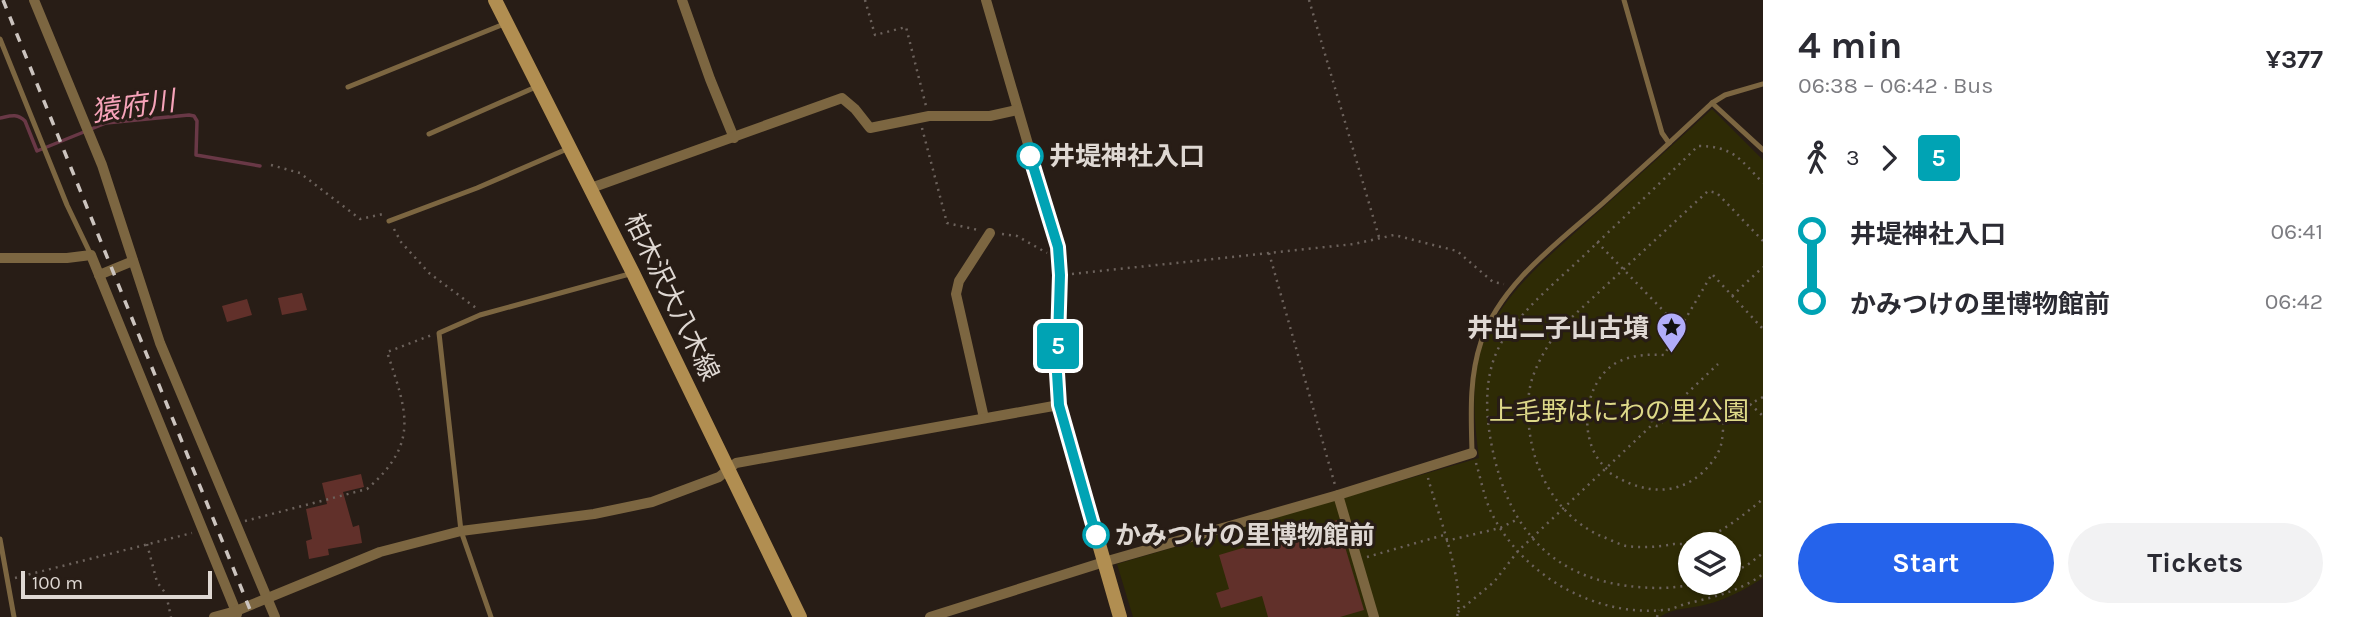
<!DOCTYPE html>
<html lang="en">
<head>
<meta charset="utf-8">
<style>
	body { margin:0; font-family:Karla,"Noto Sans JP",sans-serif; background:#f2f2f3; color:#2b2b33; height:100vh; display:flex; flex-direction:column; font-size:26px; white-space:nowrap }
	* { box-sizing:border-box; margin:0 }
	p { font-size:23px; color:#7c7c81 }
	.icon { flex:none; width:38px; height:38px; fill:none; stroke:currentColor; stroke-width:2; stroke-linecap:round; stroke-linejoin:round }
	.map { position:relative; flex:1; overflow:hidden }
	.side { display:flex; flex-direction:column; background:#fff; width:595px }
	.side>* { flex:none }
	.badge { padding:0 14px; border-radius:5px; font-size:24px; line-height:46px }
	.controls { position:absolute; left:1678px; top:532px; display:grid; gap:14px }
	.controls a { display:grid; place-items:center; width:63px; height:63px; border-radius:50%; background:#fff; box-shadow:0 2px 5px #0004; font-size:35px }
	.scale { position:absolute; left:21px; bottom:18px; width:191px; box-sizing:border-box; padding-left:7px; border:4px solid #dfd8d3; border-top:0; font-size:19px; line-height:24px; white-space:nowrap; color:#dfd8d3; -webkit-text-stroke:5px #281d16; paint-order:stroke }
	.map>.badge { position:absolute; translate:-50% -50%; box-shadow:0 0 0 4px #fff }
	.legs { display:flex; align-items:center; gap:10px; height:77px; padding:0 35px; font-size:23px }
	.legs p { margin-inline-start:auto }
	.head { display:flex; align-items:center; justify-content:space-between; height:119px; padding:0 35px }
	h1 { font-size:38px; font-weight:700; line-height:52px }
	.cta { display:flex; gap:14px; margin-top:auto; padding:14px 35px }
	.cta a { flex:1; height:80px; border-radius:42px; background:#2563eb; color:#fff; font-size:28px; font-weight:700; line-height:80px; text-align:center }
	.cta a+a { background:#f2f2f3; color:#2b2b33 }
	ul { padding:0 35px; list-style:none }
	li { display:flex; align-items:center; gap:24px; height:70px; font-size:26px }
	li i { display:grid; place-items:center; width:10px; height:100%; margin:0 9px; background:currentColor }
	li i::after { content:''; width:18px; height:18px; margin:-9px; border:5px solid; border-radius:50%; background:#fff }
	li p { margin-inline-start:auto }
	li:first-child i { background:linear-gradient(#0000 50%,currentColor 0) }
	li:last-child i { background:linear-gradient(currentColor 50%,#0000 0) }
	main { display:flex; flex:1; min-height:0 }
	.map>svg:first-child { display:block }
</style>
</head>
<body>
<main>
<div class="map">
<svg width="1763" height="617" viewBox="0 0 1763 617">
	<rect width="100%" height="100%" fill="#281d16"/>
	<!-- green -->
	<path fill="#2e2b05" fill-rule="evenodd" d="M1712,109L1763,160V578C1746,589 1727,599 1708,604C1692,609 1674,607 1660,617H1133L1117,564L1479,458C1474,420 1470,378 1484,341C1506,288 1556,251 1597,213C1635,179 1674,144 1712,109ZM1690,544H1729V583H1690Z"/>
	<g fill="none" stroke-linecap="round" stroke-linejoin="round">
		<!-- stream -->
		<path stroke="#693846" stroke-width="3.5" d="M0,118C10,116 17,113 25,121L37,151L106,123L189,115L194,116L197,121L196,155L260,166"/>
	</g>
	<!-- building -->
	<g fill="#61302a">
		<path d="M302,293L307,310L282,315L278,298Z"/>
		<path d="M247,299L252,315L227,322L222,306Z"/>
		<path d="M361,474L364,487L343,492L353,527L359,525L362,543L328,549L329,555L309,559L306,541L312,539L306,509L327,504L322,483Z"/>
		<path d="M1337,520L1364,610L1340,617H1268L1262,596L1221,608L1216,593L1229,589L1219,555Z"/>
	</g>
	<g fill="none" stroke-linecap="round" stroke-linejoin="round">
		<!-- path -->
		<g stroke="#6c625c" stroke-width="2.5" stroke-dasharray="2 5" stroke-linecap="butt">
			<path d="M865,0L875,35L906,27L926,106"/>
			<path d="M1309,0L1379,237"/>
			<path d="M922,128L947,223L978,230"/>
			<path d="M271,165L300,173L360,219L383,214"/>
			<path d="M394,229L401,242L429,273L476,308"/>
			<path d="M1002,234L1017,236L1047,253"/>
			<path d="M1763,241L1717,193L1708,191L1558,330C1545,350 1532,370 1529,393C1523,449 1547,512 1601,536C1609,539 1618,544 1626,546C1642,548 1659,547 1674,544C1681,544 1689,544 1695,542C1721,534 1742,516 1763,499"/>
			<path d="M1597,242L1680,328"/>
			<path d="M1269,253L1335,485"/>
			<path d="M1072,274L1354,244L1394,235L1457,251L1493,282L1504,284"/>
			<path d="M1732,296L1763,267"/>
			<path d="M1750,404L1763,416"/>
			<circle cx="1657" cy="421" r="5"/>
			<path d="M1661,418L1718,364"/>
			<path d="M1476,463C1481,479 1484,498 1492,514C1523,575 1594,617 1664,610C1672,610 1680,605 1689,603C1715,597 1742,590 1763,574"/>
			<path d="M1607,469C1577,443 1582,383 1616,363C1631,355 1647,354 1664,355L1712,274L1763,329"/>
			<path d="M1610,473C1639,492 1674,498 1702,473C1710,465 1718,456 1721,445C1723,437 1723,426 1724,418L1763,397"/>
			<path d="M1428,478C1438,515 1465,581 1457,617"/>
			<path d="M245,521L367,489C420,443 407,412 387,352L432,335"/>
			<path d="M1446,541L1500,528L1516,520"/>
			<path d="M147,544L157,582L166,594L171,617"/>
			<path d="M1367,557L1444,535"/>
			<path d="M1729,573L1746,566L1763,553"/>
			<path d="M15,578L192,533"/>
			<path d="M1703,583C1689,585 1675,588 1661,588C1561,588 1509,538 1491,442C1485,409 1484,370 1503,340C1522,311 1551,286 1576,263C1617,224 1658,185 1698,146C1733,146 1740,159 1763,183"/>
			<path d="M1458,612L1494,582L1518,551L1653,424"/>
			<path d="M1657,617L1659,610"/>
		</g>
		<!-- lane -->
		<g stroke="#7c6641" stroke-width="5">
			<path d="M1624,0L1662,133L1669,143"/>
			<path d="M0,39L67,205L91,255"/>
			<path d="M348,87L504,24"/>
			<path d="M1712,103L1763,150"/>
			<path d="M429,134L538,86"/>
			<path d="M389,221L477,188L567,149"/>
			<path d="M1472,452C1471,414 1469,378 1481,342C1500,284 1559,242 1603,203C1640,170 1676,137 1712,103L1725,95L1763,84"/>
			<path d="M0,539L14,617"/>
			<path d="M491,617L461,531L439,333L480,315L633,273"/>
		</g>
		<!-- street -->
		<g stroke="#7c6641" stroke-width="10">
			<path d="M34,0L102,165L160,343L275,617"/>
			<path d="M682,0L710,79L734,138"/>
			<path d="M986,0L1058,247L1060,275"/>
			<path d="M591,188L842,98L855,109L870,128L929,116H990L1017,110"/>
			<path d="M0,258H67L91,255L237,614"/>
			<path d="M99,275L133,261"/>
			<path d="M984,418L956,294L959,281L990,233"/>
			<path d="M1338,495L1374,617"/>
			<path d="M214,617L236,611L380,552L461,531L594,514L652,502L719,477L736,463L1059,405"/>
			<path d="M930,617L1104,562L1338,495L1472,453"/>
		</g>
		<!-- secondary -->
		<g stroke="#b18e51" stroke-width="14">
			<path d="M495,0L633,273L800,617"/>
			<path d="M1060,275L1057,373L1059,405L1120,617"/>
		</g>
		<!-- rail -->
		<path stroke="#ccc4bf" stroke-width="3.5" stroke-dasharray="9 9" stroke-linecap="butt" d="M3,0L253,617"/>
	</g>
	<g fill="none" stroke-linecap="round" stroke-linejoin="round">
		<defs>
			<path id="line-1" d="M1030,156L1058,247L1060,275L1057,373L1059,405L1096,535"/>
		</defs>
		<!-- line-1 casing -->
		<use href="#line-1" stroke="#fff" stroke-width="16"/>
		<!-- line-1 -->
		<use href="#line-1" stroke="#00a3b4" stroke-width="10"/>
	</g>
	<!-- icons -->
	<defs>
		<symbol id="sight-pin" viewBox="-11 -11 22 30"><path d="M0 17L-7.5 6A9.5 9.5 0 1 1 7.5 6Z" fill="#b1adfa" stroke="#281d16"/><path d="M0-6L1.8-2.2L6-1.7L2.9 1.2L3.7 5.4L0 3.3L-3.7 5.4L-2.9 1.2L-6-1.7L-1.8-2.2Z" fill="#111"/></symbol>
	</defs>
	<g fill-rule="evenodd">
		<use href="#sight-pin" x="1654" y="310" width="35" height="47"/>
	</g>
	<!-- markers -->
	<g fill="#fff" stroke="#00a3b4" stroke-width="3.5">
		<circle cx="1030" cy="156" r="12"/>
		<circle cx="1096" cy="535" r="12"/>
	</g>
	<g text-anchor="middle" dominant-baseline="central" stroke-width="6" stroke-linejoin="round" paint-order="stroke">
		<!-- stop labels -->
		<g font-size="26" font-weight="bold" fill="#dfd8d3" stroke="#281d16" text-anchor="start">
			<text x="1049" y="156">井堤神社入口</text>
			<text x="1115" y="535">かみつけの里博物館前</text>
		</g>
		<!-- street labels -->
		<g font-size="26" fill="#dfd8d3" stroke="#281d16">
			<text transform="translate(672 297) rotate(64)">柏木沢大八木線</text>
		</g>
		<!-- poi labels -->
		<g font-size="26" font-weight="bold" fill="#dfd8d3" stroke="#281d16" text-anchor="end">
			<text x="1649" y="328">井出二子山古墳</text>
		</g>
		<!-- park labels -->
		<g font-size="26" fill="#ded989" stroke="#281d16">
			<text x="1619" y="411">上毛野はにわの里公園</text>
		</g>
		<!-- water labels -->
		<g font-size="28" font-style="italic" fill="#f6a3b9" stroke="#281d16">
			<text transform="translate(133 106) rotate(-8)">猿府川</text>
		</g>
	</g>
</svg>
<div class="controls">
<a><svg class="icon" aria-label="layers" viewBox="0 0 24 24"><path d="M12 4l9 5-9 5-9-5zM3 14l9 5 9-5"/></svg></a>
</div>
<div class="scale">100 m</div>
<b class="badge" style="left:1058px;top:346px;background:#00a3b4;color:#fff">5</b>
</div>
<section class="side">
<div class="head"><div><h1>4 min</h1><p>06:38 – 06:42 · Bus</p></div><b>¥377</b></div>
<div class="legs"><svg class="icon" aria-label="walk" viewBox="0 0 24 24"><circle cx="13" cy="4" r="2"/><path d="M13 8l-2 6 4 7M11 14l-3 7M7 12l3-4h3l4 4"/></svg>3<svg class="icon" aria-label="forward" viewBox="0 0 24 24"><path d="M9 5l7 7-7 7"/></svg><b class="badge" style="background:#00a3b4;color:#fff">5</b></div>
<ul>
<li><i style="color:#00a3b4"></i><b>井堤神社入口</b><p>06:41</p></li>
<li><i style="color:#00a3b4"></i><b>かみつけの里博物館前</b><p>06:42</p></li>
</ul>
<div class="cta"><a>Start</a><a>Tickets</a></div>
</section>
</main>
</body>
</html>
